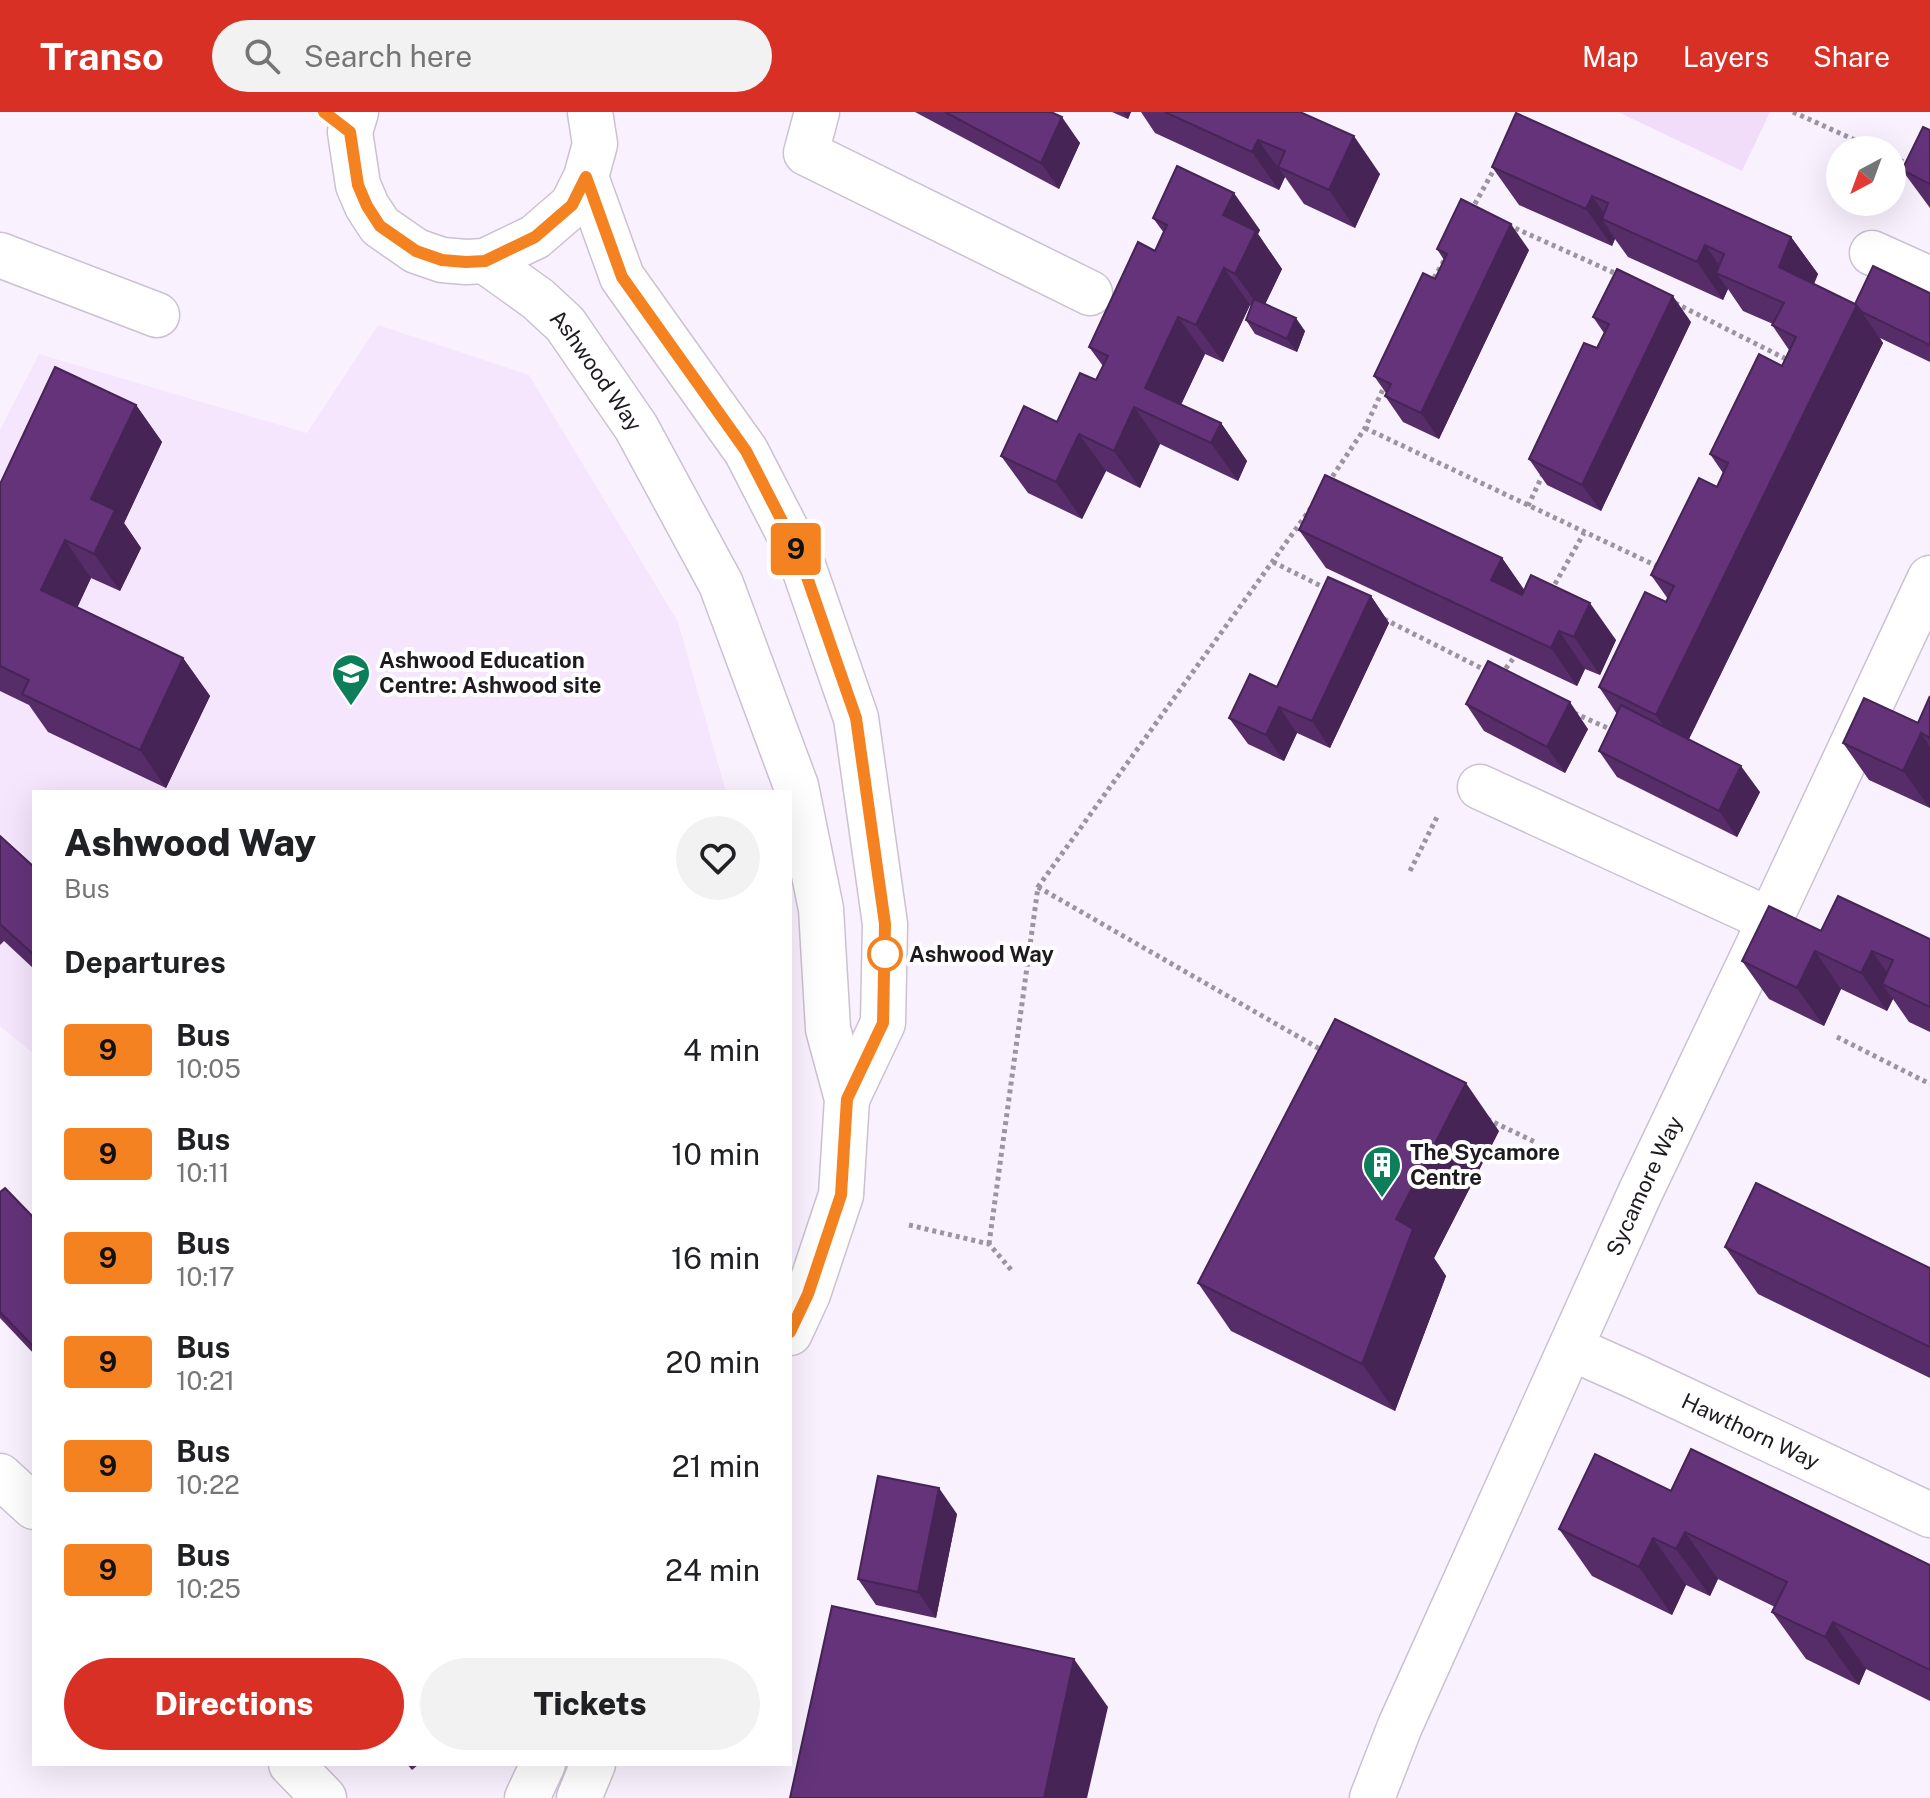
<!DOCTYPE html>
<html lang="en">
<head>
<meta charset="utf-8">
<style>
	body { margin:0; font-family:"Public Sans",sans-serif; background:#f2f2f2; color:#202124; height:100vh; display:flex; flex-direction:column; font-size:30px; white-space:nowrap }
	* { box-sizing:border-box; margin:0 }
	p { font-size:26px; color:#757577 }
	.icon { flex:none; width:44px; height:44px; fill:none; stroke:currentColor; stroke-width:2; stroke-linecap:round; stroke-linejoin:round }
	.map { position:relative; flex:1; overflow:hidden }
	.details { position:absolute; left:32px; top:678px; width:760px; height:976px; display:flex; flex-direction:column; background:#fff; border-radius:0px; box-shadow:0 8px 32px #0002 }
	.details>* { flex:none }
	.badge { padding:0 16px; border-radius:6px; font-size:28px; line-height:52px }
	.needle { width:52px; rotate:221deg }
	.tools { position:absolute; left:1826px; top:24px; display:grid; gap:16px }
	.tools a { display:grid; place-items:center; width:80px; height:80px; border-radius:50%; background:#fff; box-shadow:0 8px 32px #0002; font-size:40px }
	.map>.badge { position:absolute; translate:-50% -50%; box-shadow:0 0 0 4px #fff }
	h2 { padding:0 32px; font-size:30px; line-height:72px }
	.round { display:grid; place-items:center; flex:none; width:84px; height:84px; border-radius:42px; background:#f2f2f2 }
	.head { display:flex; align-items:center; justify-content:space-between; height:136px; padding:0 32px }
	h1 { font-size:38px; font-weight:800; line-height:60px }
	.action { display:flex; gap:16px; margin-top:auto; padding:16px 32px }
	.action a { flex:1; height:92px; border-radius:48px; background:#d93025; color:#fff; font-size:32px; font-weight:800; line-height:92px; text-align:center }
	.action a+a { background:#f2f2f2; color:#202124 }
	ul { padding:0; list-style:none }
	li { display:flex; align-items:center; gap:24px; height:104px; padding:0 32px }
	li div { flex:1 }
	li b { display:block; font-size:30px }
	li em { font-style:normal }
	li .badge { min-width:88px; font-weight:700; text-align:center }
	header { display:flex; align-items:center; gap:48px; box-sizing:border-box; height:112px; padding:0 40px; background:#d93025; color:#fff }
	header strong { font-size:38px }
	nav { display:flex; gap:44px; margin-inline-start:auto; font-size:28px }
	.search { width:560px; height:72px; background:#f2f2f2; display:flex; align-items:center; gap:20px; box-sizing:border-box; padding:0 28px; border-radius:44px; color:#757577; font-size:30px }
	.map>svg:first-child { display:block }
</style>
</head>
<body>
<header>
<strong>Transo</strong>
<div class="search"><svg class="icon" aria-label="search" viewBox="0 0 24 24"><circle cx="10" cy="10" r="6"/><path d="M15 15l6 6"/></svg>Search here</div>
<nav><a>Map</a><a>Layers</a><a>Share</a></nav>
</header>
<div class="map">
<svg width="1930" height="1686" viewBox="0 0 1930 1686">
	<rect width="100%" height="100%" fill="#faf1ff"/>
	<!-- built -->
	<path fill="#f5e5fd" d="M378,213L529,263L678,510L726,680H34V942L0,914V318L39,242L307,321Z"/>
	<!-- green -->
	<path fill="#f1ddfa" d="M1618,0H1770L1742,59Z"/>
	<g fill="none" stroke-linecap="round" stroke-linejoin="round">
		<defs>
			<g id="minor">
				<path d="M356,0L350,20L358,73L367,94L380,114L416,139L442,148L466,150L485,149L535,125L572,93L586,65L595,32L590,0"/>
				<path d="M817,0L806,41L1090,181"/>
				<path d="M586,65L622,165L746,339L799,442L856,606L885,812L883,911L847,987"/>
				<path d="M1872,141L1930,167"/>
				<path d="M0,143L157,203"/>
				<path id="s1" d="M485,149L538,187L565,212L636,315L721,472L796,674L821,797L828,917L847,987L841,1083L808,1182L790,1221"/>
				<path d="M1480,675L1770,808"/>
				<path id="s2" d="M1571,1236L1636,1265L1930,1403"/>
				<path d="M0,1364L34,1395"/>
				<path d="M291,1652L324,1686"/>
				<path d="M527,1686L543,1652"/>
				<path d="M579,1686L593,1652"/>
				<path id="s3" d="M1372,1686L1400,1614L1640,1081L1770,808L1930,466"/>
			</g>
		</defs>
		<!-- minor casing -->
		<use href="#minor" stroke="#ccc1d1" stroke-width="47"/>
		<!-- path -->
		<g stroke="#9c95a0" stroke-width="5" stroke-dasharray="4 4" stroke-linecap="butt">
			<path d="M1793,0L1877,38"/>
			<path d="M1892,45L1909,52"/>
			<path d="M1892,70L1902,49"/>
			<path d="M1471,99L1497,52"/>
			<path d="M1508,113L1619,163"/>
			<path d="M1430,173L1445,147"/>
			<path d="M1675,191L1788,248"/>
			<path d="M1365,316L1661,456"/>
			<path d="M1328,371L1365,316L1385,273"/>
			<path d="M1528,394L1543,362"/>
			<path d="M1273,450L1329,478"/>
			<path d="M1551,479L1584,421"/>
			<path d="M1384,507L1489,560"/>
			<path d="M1501,563L1515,544"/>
			<path d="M1574,601L1612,618"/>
			<path d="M1410,759L1438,703"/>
			<path d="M1038,775L1325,940"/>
			<path d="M1837,925L1930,972"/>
			<path d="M1487,1007L1537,1031"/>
			<path d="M909,1113L989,1132L1013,1160"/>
			<path d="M989,1132L1038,775L1311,396"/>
		</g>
		<!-- minor -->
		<use href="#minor" stroke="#fff" stroke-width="44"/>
	</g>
	<!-- wall -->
	<g fill="#562c69">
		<path d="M915,0H1051L1080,31L1059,77Z"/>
		<path d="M1112,0H1131L1128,7Z"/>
		<path d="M1141,0H1300L1380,62L1355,116L1304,92L1285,65L1279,78L1155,21Z"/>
		<path d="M1930,18V96L1902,58Z"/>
		<path d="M1492,55L1791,125L1818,162L1814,172L1855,192L1930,181V250L1880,226L1883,231L1689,627L1760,680L1737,725L1617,665L1599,639L1617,602L1599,575L1666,490L1668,487L1651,463L1717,375L1723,361L1710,342L1782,254L1789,238L1772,213L1773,212L1743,199L1728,177L1723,188L1628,145L1615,127L1612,134L1519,93Z"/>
		<path d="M1153,106L1260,118L1258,122L1282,157L1265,192L1305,219L1297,240L1255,222L1246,208L1251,194L1250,193L1223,250L1205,242L1181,293L1221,311L1247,349L1238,369L1160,332L1140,376L1106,359L1082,407L1028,381L1001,344L1057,310L1096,268L1103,254L1089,235L1155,139L1164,121Z"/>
		<path d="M1437,137L1529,138L1439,327L1403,310L1385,284L1386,281L1374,264L1435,167L1444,148Z"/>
		<path d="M1593,205L1691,210L1601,399L1547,373L1529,347L1597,236L1604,221Z"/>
		<path d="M136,293L162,330L124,411L141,436L120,479L91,466L77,495L183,546L210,584L166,676L48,620L29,593L0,579V372Z"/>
		<path d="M1299,418L1502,446L1524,478L1616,528L1600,563L1585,557L1577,574L1326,456Z"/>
		<path d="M1371,484L1389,511L1330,636L1297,621L1284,649L1248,632L1229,606L1277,575Z"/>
		<path d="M1930,584V696L1869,668L1843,631L1918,611Z"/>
		<path d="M1466,592L1588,617L1565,661L1484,619Z"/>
		<path d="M0,724L34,755V857L4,829L0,833Z"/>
		<path d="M1821,819L1930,827V920L1909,910L1893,887L1887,899L1841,877L1824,914L1769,887L1742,849Z"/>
		<path d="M1499,1019L1434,1146L1446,1164L1395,1299L1231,1219L1198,1171Z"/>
		<path d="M0,1080L34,1106V1242L0,1206Z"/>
		<path d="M1725,1135L1930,1156V1266L1758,1182Z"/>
		<path d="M1671,1379L1930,1453V1589L1866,1557L1859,1573L1806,1547L1772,1500L1775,1495L1718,1467L1710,1484L1686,1473L1672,1503L1592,1464L1559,1417Z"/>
		<path d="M957,1402L936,1506L876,1493L858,1467Z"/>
		<path d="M407,1652H419L412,1658Z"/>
	</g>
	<!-- shaded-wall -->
	<g fill="#462455">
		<path d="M1123,0H1131L1128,7Z"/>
		<path d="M1062,5L1080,31L1059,77L1041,51Z"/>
		<path d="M1354,24L1380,62L1355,116L1329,78Z"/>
		<path d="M1258,28L1285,65L1279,78L1252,40Z"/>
		<path d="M1234,81L1260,118L1258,122L1282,157L1262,199L1235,162L1223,103Z"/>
		<path d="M1592,84L1612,112L1602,107L1615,127L1612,134L1586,97Z"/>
		<path d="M1511,112L1529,138L1439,327L1421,301Z"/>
		<path d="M1791,125L1818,162L1805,192L1779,155Z"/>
		<path d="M1705,133L1728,166L1716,161L1728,177L1723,188L1697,150Z"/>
		<path d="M1224,156L1250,193L1223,250L1196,213Z"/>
		<path d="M1673,184L1691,210L1601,399L1582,373Z"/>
		<path d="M1857,193L1883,231L1682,641L1656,603Z"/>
		<path d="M1178,205L1205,242L1171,313L1145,276Z"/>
		<path d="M1296,206L1305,219L1297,240L1287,227Z"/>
		<path d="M136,293L162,330L124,411L141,436L120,479L94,442L91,387Z"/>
		<path d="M1134,295L1160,332L1140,376L1114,339Z"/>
		<path d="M1221,311L1247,349L1238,369L1211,331Z"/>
		<path d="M1079,322L1106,359L1082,407L1056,370Z"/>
		<path d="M65,428L91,466L68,516L41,478Z"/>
		<path d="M1502,446L1528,483L1518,505L1491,468Z"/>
		<path d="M1371,484L1389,511L1330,636L1312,609Z"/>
		<path d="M1590,491L1616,528L1600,563L1574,525Z"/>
		<path d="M1559,519L1585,557L1577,574L1551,536Z"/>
		<path d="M183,546L210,584L166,676L140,638Z"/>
		<path d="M1570,590L1588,617L1565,661L1547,635Z"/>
		<path d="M1279,595L1297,621L1284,649L1266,623Z"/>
		<path d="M1921,621L1930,635V696L1903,659Z"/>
		<path d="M1741,654L1760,680L1737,725L1719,699Z"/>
		<path d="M1815,839L1841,877L1824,914L1797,876Z"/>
		<path d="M1872,839L1898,876L1882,872L1893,887L1887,899L1861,861Z"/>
		<path d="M1466,971L1499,1019L1434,1146L1446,1164L1395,1299L1362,1252L1396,1107Z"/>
		<path d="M939,1376L957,1402L936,1506L918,1480Z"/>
		<path d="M1685,1420L1718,1467L1710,1484L1676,1437Z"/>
		<path d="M1653,1426L1686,1473L1672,1503L1639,1455Z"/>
		<path d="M1833,1510L1866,1557L1859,1573L1825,1525Z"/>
		<path d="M1074,1547L1108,1595L1087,1686H1044Z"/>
	</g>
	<!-- building -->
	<g fill="#64337a" stroke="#462455" stroke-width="2">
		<path d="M945,0H1051L1062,5L1041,51Z"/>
		<path d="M1165,0H1300L1354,24L1329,78L1278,55L1285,39L1258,28L1252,40Z"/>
		<path d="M1516,1L1791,125L1779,155L1857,193L1656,603L1599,575L1645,480L1666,490L1674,474L1651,463L1699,366L1717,375L1728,351L1710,342L1759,242L1782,254L1796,225L1772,213L1784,191L1716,161L1724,142L1705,133L1697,150L1602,107L1608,91L1592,84L1586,97L1492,55Z"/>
		<path d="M1923,15L1930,18V72L1902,58Z"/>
		<path d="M1177,54L1234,81L1223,103L1256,119L1235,162L1224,156L1196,213L1178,205L1145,276L1221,311L1211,331L1134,295L1114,339L1079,322L1056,370L1001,344L1024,294L1057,310L1080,261L1096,268L1108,244L1089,235L1138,130L1155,139L1167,113L1153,106Z"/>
		<path d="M1461,87L1511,112L1421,301L1385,284L1391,272L1374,264L1423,161L1435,167L1447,142L1437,137Z"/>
		<path d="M1873,154L1930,181V233L1862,200L1855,192Z"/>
		<path d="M1617,157L1673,184L1582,373L1529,347L1584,231L1597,236L1609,212L1593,205Z"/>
		<path d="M1254,187L1296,206L1287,227L1246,208Z"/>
		<path d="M55,255L136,293L91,387L115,398L94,442L65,428L41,478L183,546L140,638L22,582L29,568L0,554V372Z"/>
		<path d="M1325,363L1502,446L1491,468L1522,483L1531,463L1590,491L1574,525L1559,519L1551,536L1299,418Z"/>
		<path d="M1328,465L1371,484L1312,609L1279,595L1266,623L1229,606L1250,562L1277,575Z"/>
		<path d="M1488,549L1570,590L1547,635L1466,592Z"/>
		<path d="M1930,584V626L1921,621L1903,659L1843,631L1864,586L1918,611Z"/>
		<path d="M1621,593L1741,654L1719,699L1599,639Z"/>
		<path d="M0,724L34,755V843L0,812Z"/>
		<path d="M1838,784L1930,827V895L1882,872L1893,848L1872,839L1861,861L1815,839L1797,876L1742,849L1769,794L1821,819Z"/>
		<path d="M1335,907L1466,971L1396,1107L1413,1117L1362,1252L1198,1171Z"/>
		<path d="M1756,1071L1930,1156V1235L1725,1135Z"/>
		<path d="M5,1076L34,1106V1235L0,1200V1080Z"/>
		<path d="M1691,1337L1930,1453V1558L1833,1510L1825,1525L1772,1500L1787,1470L1685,1420L1676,1437L1653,1426L1639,1455L1559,1417L1595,1342L1671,1379Z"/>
		<path d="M878,1364L939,1376L918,1480L858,1467Z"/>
		<path d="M832,1494L1074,1547L1044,1686H790Z"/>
	</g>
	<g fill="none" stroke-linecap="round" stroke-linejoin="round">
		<defs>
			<path id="line" d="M324,0L350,20L358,73L367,94L380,114L416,139L442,148L466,150L485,149L535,125L572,93L586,65L622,165L746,339L799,442L856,606L885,812L883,911L847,987L841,1083L808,1182L790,1220"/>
		</defs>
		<!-- line casing -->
		<use href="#line" stroke="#fff" stroke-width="18"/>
		<!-- line -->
		<use href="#line" stroke="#f58220" stroke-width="12"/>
	</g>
	<!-- icons -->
	<defs>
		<symbol id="school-pin" viewBox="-11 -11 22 30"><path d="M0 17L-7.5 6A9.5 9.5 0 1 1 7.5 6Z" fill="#0d7e5a" stroke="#fff"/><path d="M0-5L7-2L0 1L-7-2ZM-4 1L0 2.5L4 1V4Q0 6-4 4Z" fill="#fff"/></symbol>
		<symbol id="building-pin" viewBox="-11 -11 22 30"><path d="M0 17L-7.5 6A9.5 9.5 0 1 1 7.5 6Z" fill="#0d7e5a" stroke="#fff"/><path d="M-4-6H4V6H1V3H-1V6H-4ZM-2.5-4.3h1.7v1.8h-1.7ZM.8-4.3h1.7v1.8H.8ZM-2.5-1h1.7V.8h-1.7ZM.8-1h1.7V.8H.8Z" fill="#fff"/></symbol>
	</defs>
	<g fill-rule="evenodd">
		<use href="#school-pin" x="329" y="539" width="44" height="60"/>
		<use href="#building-pin" x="1360" y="1031" width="44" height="60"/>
	</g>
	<!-- markers -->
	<circle fill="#fff" stroke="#f58220" stroke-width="4" cx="885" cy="842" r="16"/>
	<g text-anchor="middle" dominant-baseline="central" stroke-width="8" stroke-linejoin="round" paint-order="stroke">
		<!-- street labels -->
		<g font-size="22" fill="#1e1a20" stroke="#fff">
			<text stroke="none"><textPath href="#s1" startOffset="158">Ashwood Way</textPath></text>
			<text stroke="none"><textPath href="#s3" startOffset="670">Sycamore Way</textPath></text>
			<text stroke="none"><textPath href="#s2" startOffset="198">Hawthorn Way</textPath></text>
		</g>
		<!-- poi labels -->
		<g font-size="22" font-weight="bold" fill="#1e1a20" stroke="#fff" text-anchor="start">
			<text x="379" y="548">Ashwood Education<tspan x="379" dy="25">Centre: Ashwood site</tspan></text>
			<text x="1410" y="1040">The Sycamore<tspan x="1410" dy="25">Centre</tspan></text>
		</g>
		<!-- stop labels -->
		<g font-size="22" font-weight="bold" fill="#1e1a20" stroke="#fff" text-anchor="start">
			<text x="909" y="842">Ashwood Way</text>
		</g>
	</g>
</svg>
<div class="tools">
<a><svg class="needle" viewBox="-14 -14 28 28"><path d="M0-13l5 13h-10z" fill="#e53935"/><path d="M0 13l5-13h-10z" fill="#757577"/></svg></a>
</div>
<b class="badge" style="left:796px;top:437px;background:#f58220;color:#111">9</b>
<section class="details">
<div class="head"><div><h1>Ashwood Way</h1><p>Bus</p></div><a class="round"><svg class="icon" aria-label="heart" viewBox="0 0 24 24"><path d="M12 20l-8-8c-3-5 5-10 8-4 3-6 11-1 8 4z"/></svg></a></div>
<h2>Departures</h2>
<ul>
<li><span class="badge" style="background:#f58220;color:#111">9</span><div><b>Bus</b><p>10:05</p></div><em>4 min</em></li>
<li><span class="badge" style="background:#f58220;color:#111">9</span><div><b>Bus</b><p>10:11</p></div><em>10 min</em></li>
<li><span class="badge" style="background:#f58220;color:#111">9</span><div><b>Bus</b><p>10:17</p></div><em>16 min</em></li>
<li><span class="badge" style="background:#f58220;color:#111">9</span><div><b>Bus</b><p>10:21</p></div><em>20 min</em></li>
<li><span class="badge" style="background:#f58220;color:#111">9</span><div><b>Bus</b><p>10:22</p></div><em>21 min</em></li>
<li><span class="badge" style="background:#f58220;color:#111">9</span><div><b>Bus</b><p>10:25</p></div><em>24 min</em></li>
</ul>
<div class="action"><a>Directions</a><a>Tickets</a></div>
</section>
</div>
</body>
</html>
